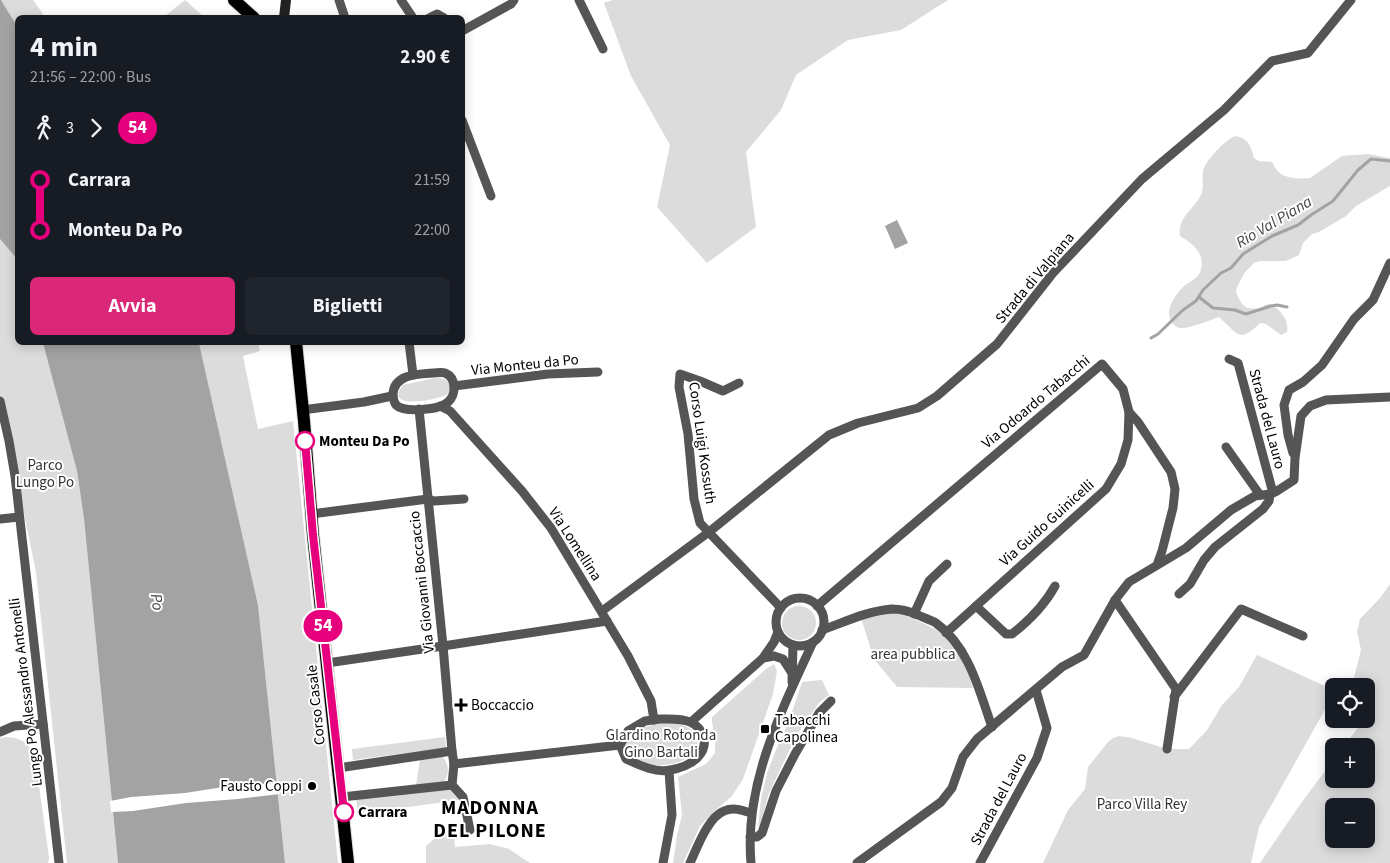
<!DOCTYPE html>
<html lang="it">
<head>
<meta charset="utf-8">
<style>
	body { margin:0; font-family:"Source Sans 3",sans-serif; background:#20242c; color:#f1f3f6; height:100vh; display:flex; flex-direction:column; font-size:19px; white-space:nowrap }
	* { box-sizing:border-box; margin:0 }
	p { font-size:16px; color:#9ea1a6 }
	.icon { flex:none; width:28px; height:28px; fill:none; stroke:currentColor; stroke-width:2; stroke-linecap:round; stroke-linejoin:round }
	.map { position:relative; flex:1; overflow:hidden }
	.panel { position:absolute; left:15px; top:15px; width:450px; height:330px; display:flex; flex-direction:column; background:#171b24; border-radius:8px; box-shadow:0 2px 12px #0003 }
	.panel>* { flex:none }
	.badge { padding:0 10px; border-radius:16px; font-size:18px; line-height:32px }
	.buttons { position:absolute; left:1325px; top:678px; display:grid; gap:10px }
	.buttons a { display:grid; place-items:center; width:50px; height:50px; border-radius:8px; background:#171b24; box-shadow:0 2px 12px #0003; font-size:25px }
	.map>.badge { position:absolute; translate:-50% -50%; box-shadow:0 0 0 2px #fff }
	.legs { display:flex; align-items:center; gap:8px; height:55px; padding:0 15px; font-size:16px }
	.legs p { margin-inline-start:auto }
	.overview { display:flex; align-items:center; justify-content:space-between; height:85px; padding:0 15px }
	h1 { font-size:28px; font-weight:700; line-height:38px }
	.primary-button { display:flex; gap:10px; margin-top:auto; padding:10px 15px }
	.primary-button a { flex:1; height:58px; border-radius:8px; background:#db2777; color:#fff; font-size:20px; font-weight:700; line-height:58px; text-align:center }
	.primary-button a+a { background:#20242c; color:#f1f3f6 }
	ul { padding:0 15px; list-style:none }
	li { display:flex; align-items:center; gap:18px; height:50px; font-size:19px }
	li i { display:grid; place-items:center; width:8px; height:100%; margin:0 6px; background:currentColor }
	li i::after { content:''; width:12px; height:12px; margin:-6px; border:4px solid; border-radius:50%; background:#171b24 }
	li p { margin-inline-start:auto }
	li:first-child i { background:linear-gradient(#0000 50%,currentColor 0) }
	li:last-child i { background:linear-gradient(currentColor 50%,#0000 0) }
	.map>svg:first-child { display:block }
</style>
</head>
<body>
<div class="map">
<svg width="1390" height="863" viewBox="0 0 1390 863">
	<rect width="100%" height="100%" fill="#fff"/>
	<!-- green -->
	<g fill="#dcdcdc" fill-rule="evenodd">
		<path d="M1,0H33L45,17L18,18L17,26Z"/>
		<path d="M185,0L204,17H164Z"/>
		<path d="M613,0H948L901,30L848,40L796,75L781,110L746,152L756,227L707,263L657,207L670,145L631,76L604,3Z"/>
		<path d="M1235,136C1248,138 1251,146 1254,158L1259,161L1272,162C1274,166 1276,170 1280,173C1287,179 1301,179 1310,178L1342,156L1368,154L1390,158V186L1356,206L1346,216L1319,232L1312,234L1303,243L1299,255L1286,261H1260L1254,263L1245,272L1238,285L1236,291L1238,297L1242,304L1247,308L1260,309L1265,305L1271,304C1281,311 1289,319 1287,332L1281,335L1266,324L1260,323C1239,344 1238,334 1219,317C1211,320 1188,329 1181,328C1176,328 1172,323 1170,319C1166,308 1175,296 1182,288C1189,281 1199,279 1201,269C1205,253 1192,243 1180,236C1177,218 1194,209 1201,195C1204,188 1202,179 1203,171C1206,160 1224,141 1235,136Z"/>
		<path d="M0,239L17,259L18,342L43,343L77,471L84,519L118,863H67L36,572L9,441L0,404Z"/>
		<path d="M199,343H258L260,351L243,356L258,429L293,421L338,863H285L258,605Z"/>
		<path d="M434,378C446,377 453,382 448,394C438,400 382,411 403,385Z"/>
		<path d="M1390,584V863H1260L1299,806L1334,759V779H1366V746H1344L1360,725L1361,719H1366V686H1353V681L1361,650L1357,631L1360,619L1380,598ZM1334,806H1366V839H1334Z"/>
		<circle cx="799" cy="623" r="17"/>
		<path d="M894,612C915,619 939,628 954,644C962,653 969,676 973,688L897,687L874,659L861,618Z"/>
		<path d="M1257,655L1325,686L1327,706L1259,827L1251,863H1043L1068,810L1085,789L1088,767L1108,742L1113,738L1119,736L1132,738L1167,749H1189L1207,730L1222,705L1239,687Z"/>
		<path d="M774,664L777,671L773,694L743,779L732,796L717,809L700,826L683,863H673L677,835L682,815L678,777L706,764L715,753V739L712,722V717L766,669Z"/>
		<path d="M822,680L829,695L819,703L797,735L778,774L768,796L762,821L758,828L761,799L767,773L776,750L790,718L802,682Z"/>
		<path d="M664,723C676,723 692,724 696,738C697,742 698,745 696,749C687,765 659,768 643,763C635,760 629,758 626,750C618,730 651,725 664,723Z"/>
		<path d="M8,737C24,739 27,743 35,756L49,858L48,863H0V738Z"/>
		<path d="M445,737L446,748L353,760L352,749Z"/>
		<path d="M442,756C449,764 450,773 444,782L416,785L420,759Z"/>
		<path d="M450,788L459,797V800L358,814L356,799Z"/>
		<path d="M453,823L455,847L490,844L509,849L530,863H426V846Z"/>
	</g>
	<!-- water -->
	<g fill="#a3a3a3">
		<path d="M0,0H1L17,26V259L0,239Z"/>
		<path d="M897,220L908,243L895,249L885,226Z"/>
		<path d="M43,343H199L258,605L285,863H118L84,519L77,471Z"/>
	</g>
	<!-- pier -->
	<path fill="#fff" d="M279,783L280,794L238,799L186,803L133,811L111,812L110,801L131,797L185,793L236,785Z"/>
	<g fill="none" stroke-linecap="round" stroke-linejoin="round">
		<!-- stream -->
		<g stroke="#a3a3a3" stroke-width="3">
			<path d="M1199,297L1213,308L1235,310L1246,314L1271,306L1277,305L1287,307"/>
			<path d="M1151,338L1158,334L1183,310L1196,301L1203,290L1221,273L1231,268L1243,254L1272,236L1298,225L1311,215L1333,201L1358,170L1371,159L1390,161"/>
		</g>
		<defs>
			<g id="primary">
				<path d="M234,0L254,18"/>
				<path d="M296,342L304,421L313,535L348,863"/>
			</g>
		</defs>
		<!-- primary casing -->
		<use href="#primary" stroke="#dbdbdb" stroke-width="14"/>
		<!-- minor -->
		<g stroke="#555" stroke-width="9">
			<path d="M339,0L345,18"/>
			<path d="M401,0L413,18"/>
			<path d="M579,0L603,49"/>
			<path d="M429,18L437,14L444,18"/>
			<path d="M462,31L511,4L514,0"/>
			<path d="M462,120L491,196"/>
			<path d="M409,342L413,375"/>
			<path d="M1229,359L1238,363L1273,493"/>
			<path d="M433,373C436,373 442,372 445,373C457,378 456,395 448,402C440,410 404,413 396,405C394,402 393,397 393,394C394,374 418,374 433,373Z"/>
			<path d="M739,383L723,391L700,381L680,374L679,387L688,434L694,499L700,523L781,608"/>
			<path d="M454,386L548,374L598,372"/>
			<path d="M0,401L9,441L15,476L59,863"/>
			<path d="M440,406L450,411L522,491L551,528L628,656L651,701L654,720"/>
			<path d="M419,409L443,646L452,751"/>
			<path d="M302,410L364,402L392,396"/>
			<path d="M1226,447L1260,495"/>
			<path d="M1293,453L1288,435L1284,405L1289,390L1303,382L1322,365L1354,319L1373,300L1390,263"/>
			<path d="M311,514L428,499L434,501L464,499"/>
			<path d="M0,519L19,517"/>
			<path d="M1179,594L1190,584L1204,560L1215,547L1263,509L1269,501L1270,494"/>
			<circle cx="800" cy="622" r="24"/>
			<path d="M1115,600L1176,689L1167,749"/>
			<path d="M817,606L1102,364L1123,389L1129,412L1138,422L1171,472L1175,489L1173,508L1162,551L1157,565"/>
			<path d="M976,606L1006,634H1012C1030,620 1044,606 1055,586"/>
			<path d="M602,611L709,532L829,435L858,423L918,408L937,396L997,344L1053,273L1142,179L1224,110L1272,61L1308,53L1351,0"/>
			<path d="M914,614L929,581L947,564"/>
			<path d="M822,630C845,622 867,611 892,609C900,609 911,612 918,615C924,618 931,620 936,623C969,647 979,690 992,727"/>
			<path d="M946,633L1106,489L1121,464L1128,440L1129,412"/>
			<path d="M763,658L774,656L783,659L792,673"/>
			<path d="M327,663L443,646L607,621"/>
			<path d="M792,682L793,645"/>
			<path d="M1174,697L1241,609L1303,636"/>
			<path d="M660,719C669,719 681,718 690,722C705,729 709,745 698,757C692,764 679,769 670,770C655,773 639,765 626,759L620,745L628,731L645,721Z"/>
			<path d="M691,722L763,658L774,642L778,632"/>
			<path d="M0,732L14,726L43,724"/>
			<path d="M454,764L620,745"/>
			<path d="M338,768L452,751L454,764L452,785L342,797"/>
			<path d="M452,785L463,797L470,830"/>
			<path d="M750,837H757L762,833L776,791L795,754L819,713L831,701"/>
			<path d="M663,863L672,815L669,771"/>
			<path d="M690,863C697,848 708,817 724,811C733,807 742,810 751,813"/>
			<path d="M751,863C744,784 781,712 813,642"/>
			<path d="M857,863L941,802L952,788L963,757L977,739L1062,667L1084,655L1115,600L1129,582L1186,548L1231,510L1255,496L1270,494L1277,491L1294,480L1295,458L1301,416L1310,406L1326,400L1390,397"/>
			<path d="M980,863L1037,758L1047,728L1036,690"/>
		</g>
		<!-- secondary -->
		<path stroke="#222" stroke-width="10" d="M284,18L286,0"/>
		<!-- primary -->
		<use href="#primary" stroke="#000" stroke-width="12"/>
	</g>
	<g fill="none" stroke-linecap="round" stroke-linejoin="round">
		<defs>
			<path id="line-1" d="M305,441L313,535L344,812"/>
		</defs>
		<!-- line-1 casing -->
		<use href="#line-1" stroke="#fff" stroke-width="11"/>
		<!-- line-1 -->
		<use href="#line-1" stroke="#e6007e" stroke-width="8"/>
	</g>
	<!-- markers -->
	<g fill="#fff" stroke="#e6007e" stroke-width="2.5">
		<circle cx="305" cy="441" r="9"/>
		<circle cx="344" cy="812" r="9"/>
	</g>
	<g fill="#000" stroke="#fff" stroke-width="2">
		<path d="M458.5 697.5h5v5h5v5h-5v5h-5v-5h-5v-5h5z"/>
		<rect x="760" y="724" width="10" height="10" rx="2.5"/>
		<circle cx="312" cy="786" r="5"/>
	</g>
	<g text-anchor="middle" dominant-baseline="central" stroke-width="4" stroke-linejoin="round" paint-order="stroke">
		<!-- street labels -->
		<g font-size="15" fill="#000" stroke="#fff">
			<text transform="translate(1035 278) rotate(-50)">Strada di Valpiana</text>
			<text transform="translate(525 365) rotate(-6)">Via Monteu da Po</text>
			<text transform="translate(1036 402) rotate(-40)">Via Odoardo Tabacchi</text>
			<text transform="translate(1267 419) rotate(75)">Strada del Lauro</text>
			<text transform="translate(702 443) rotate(82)">Corso Luigi Kossuth</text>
			<text transform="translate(1047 523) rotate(-42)">Via Guido Guinicelli</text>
			<text transform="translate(575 544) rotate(57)">Via Lomellina</text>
			<text transform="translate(422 582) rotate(-96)">Via Giovanni Boccaccio</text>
			<text transform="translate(26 692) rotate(-97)">Lungo Po Alessandro Antonelli</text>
			<text transform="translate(316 705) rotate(-96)">Corso Casale</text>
			<text transform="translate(999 799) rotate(-62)">Strada del Lauro</text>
		</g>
		<!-- stop labels -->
		<g font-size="15" font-weight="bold" fill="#000" stroke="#fff" text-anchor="start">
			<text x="319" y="441">Monteu Da Po</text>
			<text x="358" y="812">Carrara</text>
		</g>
		<!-- park labels -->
		<g font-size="15" fill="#333" stroke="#fff">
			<text x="45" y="465">Parco<tspan x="45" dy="17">Lungo Po</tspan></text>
			<text x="913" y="654">area pubblica</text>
			<text x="661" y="735">GIardino Rotonda<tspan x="661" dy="17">Gino Bartali</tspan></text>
			<text x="1142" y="804">Parco Villa Rey</text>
		</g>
		<!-- poi labels -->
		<g font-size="15" fill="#000" stroke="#fff" text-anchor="start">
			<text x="471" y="705">Boccaccio</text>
			<text x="775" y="720">Tabacchi<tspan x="775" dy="17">Capolinea</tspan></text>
			<text x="302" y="786" text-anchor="end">Fausto Coppi</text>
		</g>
		<!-- water labels -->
		<g font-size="16" font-style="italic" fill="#444" stroke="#fff">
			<text transform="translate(1274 222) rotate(-31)">Rio Val Piana</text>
			<text transform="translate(157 602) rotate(81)">Po</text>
		</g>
		<!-- district labels -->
		<g font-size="20" font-weight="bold" letter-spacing="1" fill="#000" stroke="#fff">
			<text x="490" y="808">MADONNA<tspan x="490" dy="23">DEL PILONE</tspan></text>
		</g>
	</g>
</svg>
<div class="buttons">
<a><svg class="icon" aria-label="locate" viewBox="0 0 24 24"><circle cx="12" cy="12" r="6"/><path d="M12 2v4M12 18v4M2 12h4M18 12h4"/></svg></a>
<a>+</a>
<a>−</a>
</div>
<b class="badge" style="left:323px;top:626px;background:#e6007e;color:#fff">54</b>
<section class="panel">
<div class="overview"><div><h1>4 min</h1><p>21:56 – 22:00 · Bus</p></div><b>2.90 €</b></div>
<div class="legs"><svg class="icon" aria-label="walk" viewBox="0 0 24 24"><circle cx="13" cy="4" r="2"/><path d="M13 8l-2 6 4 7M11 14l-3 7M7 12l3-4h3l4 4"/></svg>3<svg class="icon" aria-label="forward" viewBox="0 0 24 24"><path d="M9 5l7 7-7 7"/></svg><b class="badge" style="background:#e6007e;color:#fff">54</b></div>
<ul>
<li><i style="color:#e6007e"></i><b>Carrara</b><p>21:59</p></li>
<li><i style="color:#e6007e"></i><b>Monteu Da Po</b><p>22:00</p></li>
</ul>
<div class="primary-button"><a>Avvia</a><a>Biglietti</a></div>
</section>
</div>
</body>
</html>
